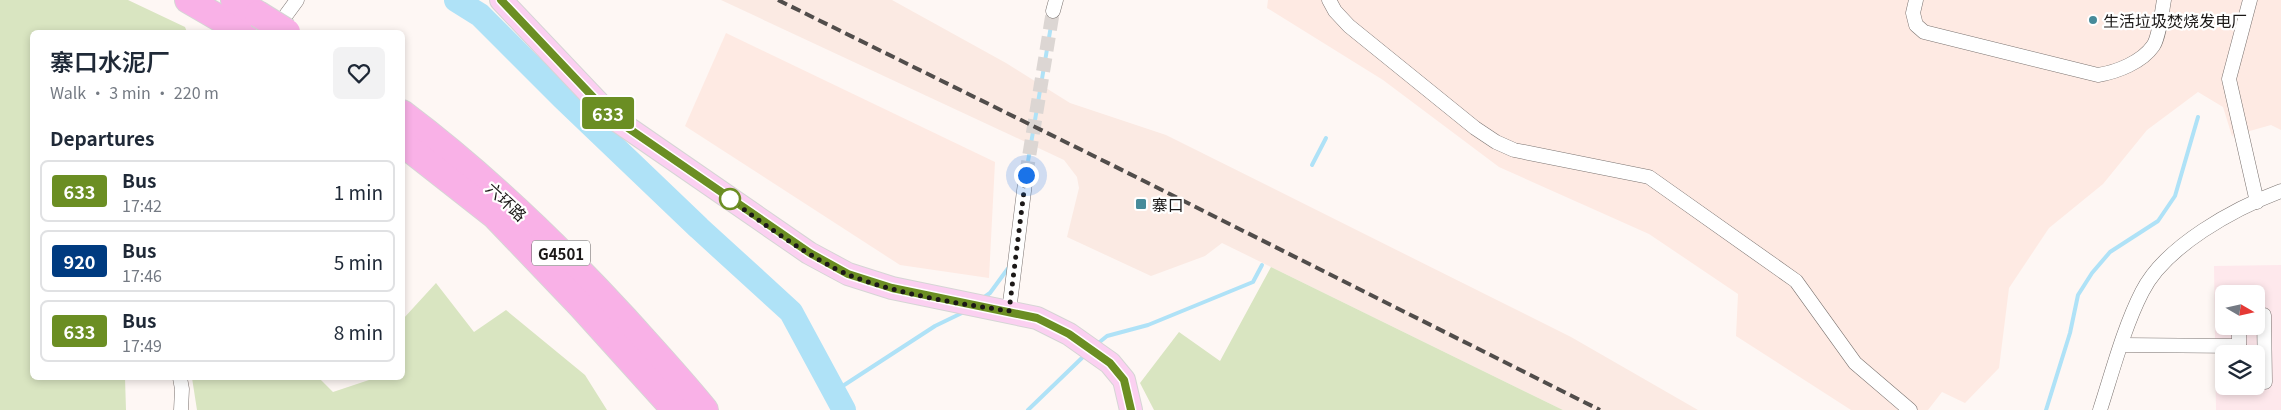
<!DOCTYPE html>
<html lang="en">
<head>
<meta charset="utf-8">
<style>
	body { margin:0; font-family:Georgia,"Noto Sans SC",serif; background:#f2f2f3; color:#1f2937; height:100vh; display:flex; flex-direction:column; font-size:19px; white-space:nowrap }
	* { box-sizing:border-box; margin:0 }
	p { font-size:16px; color:#747a83 }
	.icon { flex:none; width:28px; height:28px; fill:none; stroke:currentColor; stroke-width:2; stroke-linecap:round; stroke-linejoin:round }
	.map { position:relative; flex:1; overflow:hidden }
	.sheet { position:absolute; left:30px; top:30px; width:375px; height:350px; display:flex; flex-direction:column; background:#fff; border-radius:8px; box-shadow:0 2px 8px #0003 }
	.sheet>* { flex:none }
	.badge { padding:0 10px; border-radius:4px; font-size:18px; line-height:32px }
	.needle { width:32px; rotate:99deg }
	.buttons { position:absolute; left:2215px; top:285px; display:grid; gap:10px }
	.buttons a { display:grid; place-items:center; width:50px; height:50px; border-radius:8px; background:#fff; box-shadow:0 2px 8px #0003; font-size:25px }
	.you { position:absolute; width:25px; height:25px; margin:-12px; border:4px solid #fff; border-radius:50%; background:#1a73e8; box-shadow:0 0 0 8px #1a73e833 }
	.map>.badge { position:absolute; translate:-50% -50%; box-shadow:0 0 0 2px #fff }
	h2 { padding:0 20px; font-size:19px; line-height:45px }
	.round { display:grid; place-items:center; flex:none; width:52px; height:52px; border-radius:8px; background:#f2f2f3 }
	.overview { display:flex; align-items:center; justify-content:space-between; height:85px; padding:0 20px }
	h1 { font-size:24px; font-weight:600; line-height:38px }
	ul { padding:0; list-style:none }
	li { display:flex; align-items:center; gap:15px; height:62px; margin:0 10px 8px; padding:0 10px; border:2px solid #e0e1e3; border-radius:8px }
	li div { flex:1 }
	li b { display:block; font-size:19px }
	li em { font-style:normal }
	li .badge { min-width:55px; font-weight:700; text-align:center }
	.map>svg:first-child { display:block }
</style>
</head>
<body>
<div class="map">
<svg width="2281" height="410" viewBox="0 0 2281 410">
	<rect width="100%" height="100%" fill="#fef7f4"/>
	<!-- commercial -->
	<path fill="#fee8ec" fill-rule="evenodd" d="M2281,265V410H2216L2214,266ZM2224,294H2256V326H2224ZM2224,354H2256V386H2224Z"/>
	<!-- industrial -->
	<g fill="#feeae3">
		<path d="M1268,0H2281V130L2271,125L2232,136L2223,107L2198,92L2147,130L2103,184L2049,228L2009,288L1999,368L1965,403L1942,392L1928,410H1851L1736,336L1738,294L1649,234L1499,167L1383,80L1267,8Z"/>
		<path d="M726,33L995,162L989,278L900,265L685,126Z"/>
	</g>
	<!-- built -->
	<path fill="#fbeae3" d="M721,0H892L1006,63L1070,103L1166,135L1571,337L1698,410H1563L1222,243L1205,256L1151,276L1067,237L1079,188L1077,177L1064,160Z"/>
	<!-- green -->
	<g fill="#d9e5c1">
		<path d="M0,0H128L185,27L187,32H32V378H125L126,410H0Z"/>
		<path d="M1271,267L1563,410H1154L1140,383L1179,332L1220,361Z"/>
		<path d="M436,283L474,332L506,310L585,375L607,410H197L192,378H319L333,392L375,378H402L403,319Z"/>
	</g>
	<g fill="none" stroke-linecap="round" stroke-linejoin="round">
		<!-- stream -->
		<g stroke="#afe2f7" stroke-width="4">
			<path d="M1312,165L1326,138"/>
			<path d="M1026,173L1053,14"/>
			<path d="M983,298L990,293L1009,267"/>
			<path d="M1096,345L1107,336L1148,325L1253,282L1262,265"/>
			<path d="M835,391L935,326L966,311"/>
			<path d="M1028,410L1085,355"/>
			<path d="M2046,410L2070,333L2078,295L2092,273L2110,252L2158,221L2175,196L2198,117"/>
		</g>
		<!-- river -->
		<path stroke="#afe2f7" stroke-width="24" d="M456,0L480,15L562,97L699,228L791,312L844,410"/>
		<!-- street-tunnel -->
		<path stroke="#dcd6d3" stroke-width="14" stroke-dasharray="14 7" stroke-linecap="butt" d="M1026,175L1053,11"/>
		<defs>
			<g id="street">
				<path d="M1329,0L1335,11L1349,26L1475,128L1496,142L1514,150L1649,177L1796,281L1855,363L1910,410"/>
				<path d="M1916,0L1913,13L1916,25L1924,32L2098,75C2117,72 2142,62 2153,46C2159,38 2162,11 2164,0"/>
				<path d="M2250,0L2229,79L2257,202"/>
				<path d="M1053,11L1056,0"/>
				<path d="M275,30L297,0"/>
				<path d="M1009,311L1026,175"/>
				<path d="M2256,315H2264L2265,382H2256"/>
				<path d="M2239,326V353"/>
				<path d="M2122,345L2239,346"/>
				<path d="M180,378L182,389L181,410"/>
				<path d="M2100,410C2112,373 2124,327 2142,292C2165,246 2235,208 2281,191"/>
			</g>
			<path id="primary" d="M501,0L612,117L809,253L848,274L892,288L1037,318L1069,334L1110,363L1124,380L1131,410"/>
			<g id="highway">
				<path d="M188,0L243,32"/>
				<path d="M234,0L258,14"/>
				<path d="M402,113C483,174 556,244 625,319C652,349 679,378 705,410"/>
				<path d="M402,143L495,216L582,307L675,410"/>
			</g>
		</defs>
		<!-- street casing -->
		<use href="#street" stroke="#7b7370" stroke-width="15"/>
		<!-- primary casing -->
		<use href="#primary" stroke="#d6d5d5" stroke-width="24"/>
		<!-- highway casing -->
		<use href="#highway" stroke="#d6d5d5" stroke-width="28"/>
		<!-- street -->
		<use href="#street" stroke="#fff" stroke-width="14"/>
		<!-- primary -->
		<use href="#primary" stroke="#fbd0f1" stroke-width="22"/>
		<!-- highway -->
		<use href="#highway" stroke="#f9b1e7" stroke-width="26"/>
		<!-- rail -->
		<path stroke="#514d4b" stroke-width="4" stroke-dasharray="10 5" stroke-linecap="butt" d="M778,0L1110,164L1600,410"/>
		<defs>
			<path id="highway-bridge" d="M258,14L287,32"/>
		</defs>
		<!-- highway-bridge casing -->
		<use href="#highway-bridge" stroke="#d6d5d5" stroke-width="28" stroke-linecap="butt"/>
		<!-- highway-bridge -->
		<use href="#highway-bridge" stroke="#f9b1e7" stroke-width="26"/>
	</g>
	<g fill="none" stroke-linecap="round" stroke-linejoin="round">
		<defs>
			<path id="line" d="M501,0L612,117L810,253L848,274L892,288L1037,318L1069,334L1110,363L1124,380L1131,410"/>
		</defs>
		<!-- line casing -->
		<use href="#line" stroke="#fff" stroke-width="11"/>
		<!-- line -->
		<use href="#line" stroke="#6b8e23" stroke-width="8"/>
		<!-- walk -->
		<path stroke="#1b1817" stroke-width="5" stroke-dasharray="0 9" d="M730,199C762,223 813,260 849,275C900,295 956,303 1009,311L1026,175"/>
	</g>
	<!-- markers -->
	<g fill="#478b9a" stroke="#fff" stroke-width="2">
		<circle cx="2093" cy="20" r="5"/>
		<rect x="1135" y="198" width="12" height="12" rx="2.5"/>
	</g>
	<circle fill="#fff" stroke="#6b8e23" stroke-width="2.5" cx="730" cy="199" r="10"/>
	<g text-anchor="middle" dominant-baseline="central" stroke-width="4.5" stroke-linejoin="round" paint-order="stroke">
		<!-- shield labels -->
		<rect fill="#fff" stroke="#5f5d5d" stroke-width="1" x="532" y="240.5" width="58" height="25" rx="4"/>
		<g font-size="15" font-weight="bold" fill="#1b1817">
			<text x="561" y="253">G4501</text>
		</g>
		<!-- poi labels -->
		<g font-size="16" fill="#1b1817" stroke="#fff" text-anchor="start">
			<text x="2103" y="20">生活垃圾焚烧发电厂</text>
			<text x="1152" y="204">寨口</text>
		</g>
		<!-- street labels -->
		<g font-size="16" fill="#1b1817" stroke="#fff">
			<text transform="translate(507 201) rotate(43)">六环路</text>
		</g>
	</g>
</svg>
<div class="buttons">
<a><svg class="needle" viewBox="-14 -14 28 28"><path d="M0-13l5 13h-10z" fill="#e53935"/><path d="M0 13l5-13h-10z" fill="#747a83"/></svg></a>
<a><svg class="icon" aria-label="layers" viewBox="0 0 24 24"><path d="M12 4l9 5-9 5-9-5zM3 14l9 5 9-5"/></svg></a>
</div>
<div class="you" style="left:1026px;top:175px"></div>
<b class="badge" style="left:608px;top:113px;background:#6b8e23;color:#fff">633</b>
<section class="sheet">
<div class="overview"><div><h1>寨口水泥厂</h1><p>Walk · 3 min · 220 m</p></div><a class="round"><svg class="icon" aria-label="heart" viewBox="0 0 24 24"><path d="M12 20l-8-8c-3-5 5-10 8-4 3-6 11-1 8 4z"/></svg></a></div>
<h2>Departures</h2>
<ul>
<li><span class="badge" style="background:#6b8e23;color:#fff">633</span><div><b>Bus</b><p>17:42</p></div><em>1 min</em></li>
<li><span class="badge" style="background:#003b80;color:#fff">920</span><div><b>Bus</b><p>17:46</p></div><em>5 min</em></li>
<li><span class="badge" style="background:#6b8e23;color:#fff">633</span><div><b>Bus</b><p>17:49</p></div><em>8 min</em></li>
</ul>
</section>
</div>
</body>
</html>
